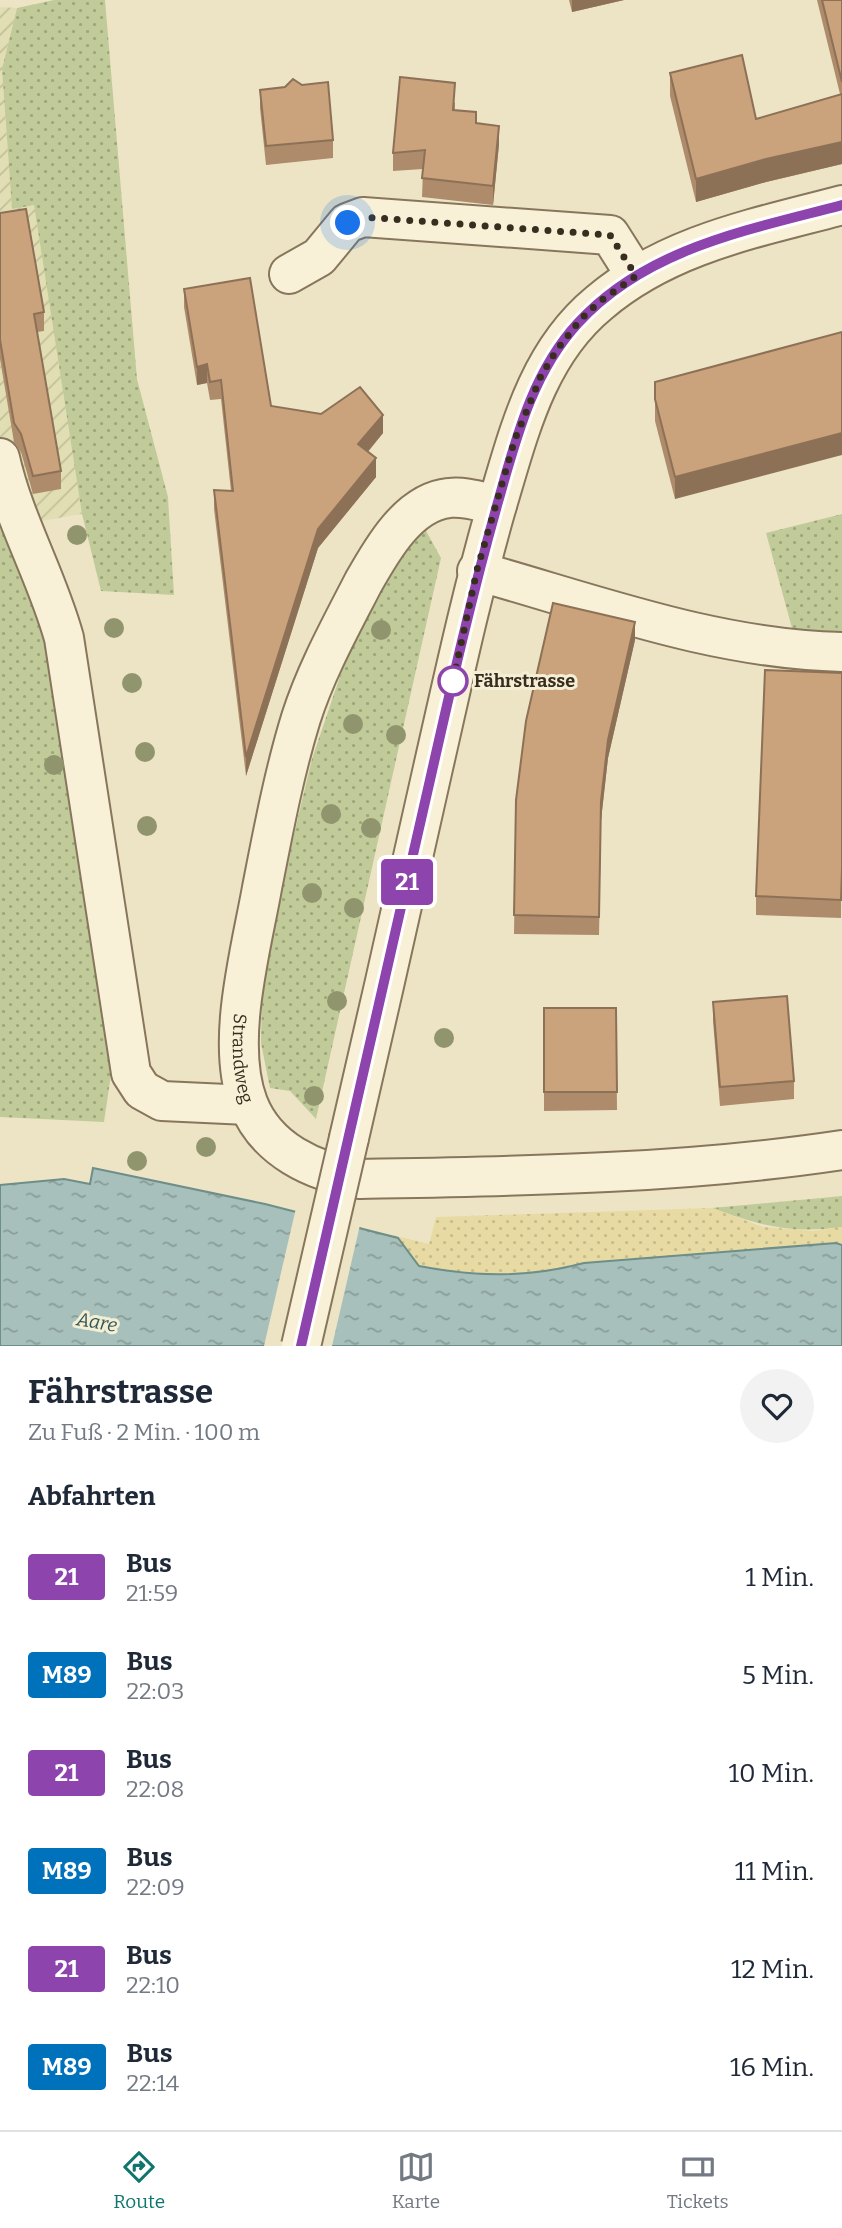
<!DOCTYPE html>
<html lang="de">
<head>
<meta charset="utf-8">
<style>
	body { margin:0; font-family:Bitter,serif; background:#f2f2f3; color:#1f2937; height:100vh; display:flex; flex-direction:column; font-size:26px; white-space:nowrap }
	* { box-sizing:border-box; margin:0 }
	p { font-size:23px; color:#747a83 }
	.icon { flex:none; width:38px; height:38px; fill:none; stroke:currentColor; stroke-width:2; stroke-linecap:round; stroke-linejoin:round }
	.map { position:relative; height:1346px; overflow:hidden }
	.side { display:flex; flex-direction:column; background:#fff; flex:1 }
	.side>* { flex:none }
	.badge { padding:0 14px; border-radius:5px; font-size:24px; line-height:46px }
	.you { position:absolute; width:35px; height:35px; margin:-18px; border:5px solid #fff; border-radius:50%; background:#1a73e8; box-shadow:0 0 0 10px #1a73e833 }
	.map>.badge { position:absolute; translate:-50% -50%; box-shadow:0 0 0 4px #fff }
	h2 { padding:0 28px; font-size:26px; line-height:63px }
	.round { display:grid; place-items:center; flex:none; width:74px; height:74px; border-radius:37px; background:#f2f2f3 }
	.overview { display:flex; align-items:center; justify-content:space-between; height:119px; padding:0 28px }
	h1 { font-size:33px; font-weight:700; line-height:52px }
	ul { padding:0; list-style:none }
	li { display:flex; align-items:center; gap:21px; height:98px; padding:0 28px }
	li div { flex:1 }
	li b { display:block; font-size:26px }
	li em { font-style:normal }
	li .badge { min-width:77px; font-weight:700; text-align:center }
	.tabs { display:flex; justify-content:space-around; align-items:center; height:98px; border-top:2px solid #e0e1e3; background:#fff; font-size:19px; color:#747a83 }
	.tabs a { display:grid; justify-items:center; gap:4px }
	.tabs .current { color:#0f766e }
	.map>svg:first-child { display:block }
</style>
</head>
<body>
<div class="map">
<svg width="842" height="1346" viewBox="0 0 842 1346">
	<defs>
		<pattern id="farmland-furrows" width="10" height="10" patternUnits="userSpaceOnUse" patternTransform="scale(1.75)"><rect width="10" height="10" fill="#e2deb3"/><path d="M-1 1l2-2M0 10L10 0M9 11l2-2" fill="none" stroke="#c3bf9a"/></pattern>
		<pattern id="grass-dots" width="8" height="8" patternUnits="userSpaceOnUse" patternTransform="scale(1.75)"><rect width="8" height="8" fill="#c1cb99"/><path d="M2 2h.1M6 6h.1" fill="none" stroke="#9ea57c" stroke-width="1.8" stroke-linecap="round"/></pattern>
		<pattern id="sand-dots" width="8" height="8" patternUnits="userSpaceOnUse" patternTransform="scale(1.75)"><rect width="8" height="8" fill="#e8daa3"/><path d="M2 2h.1M6 6h.1" fill="none" stroke="#c8bb8c" stroke-width="1.8" stroke-linecap="round"/></pattern>
		<pattern id="water-ripples" width="26" height="14" patternUnits="userSpaceOnUse" patternTransform="scale(1.75)"><rect width="26" height="14" fill="#a7c0bb"/><path d="M2 4q2-2 4 0t4 0M15 11q2-2 4 0t4 0" fill="none" stroke="#899c97"/></pattern>
	</defs>
	<rect width="100%" height="100%" fill="#ede4c5"/>
	<!-- farmland -->
	<path fill="url(#farmland-furrows)" d="M0,7L17,8L2,69L12,209L34,204L82,514L0,528Z"/>
	<!-- grass -->
	<g fill="url(#grass-dots)">
		<path d="M54,0H105L137,379L168,497L174,595L101,591L82,514L34,205L12,209L2,69L17,8Z"/>
		<path d="M842,514V640L795,639L766,533Z"/>
		<path d="M0,528L43,605L112,1068L104,1122L0,1117Z"/>
		<path d="M425,529L441,558L316,1119L290,1091L270,1088L261,1043L262,992L270,934L312,759L357,626L407,543Z"/>
		<path d="M842,1196V1227C790,1234 761,1226 712,1208Z"/>
	</g>
	<!-- sand -->
	<path fill="url(#sand-dots)" d="M93,1168L265,1204L429,1244L436,1217L712,1208L763,1227L813,1231L842,1227V1274L527,1294L64,1179L90,1184Z"/>
	<!-- water -->
	<path fill="url(#water-ripples)" stroke="#6e8e89" stroke-width="2" d="M93,1168L265,1204L398,1238L419,1266C476,1277 528,1278 584,1263L836,1243L842,1245V1346H0V1185L64,1179L90,1184Z"/>
	<!-- pier -->
	<path fill="#ede4c5" d="M296,1208L360,1225L332,1346H264Z"/>
	<g fill="none" stroke-linecap="round" stroke-linejoin="round">
		<defs>
			<g id="minor">
				<path d="M289,274L319,257L347,223L363,217L610,235L636,276"/>
				<path d="M0,458C14,521 47,576 64,638L131,1073L142,1090L162,1101L248,1105"/>
				<path id="s1" d="M497,505C482,502 465,496 449,498C408,502 381,551 363,583C341,626 316,671 301,718C284,773 273,832 262,888C251,950 225,1042 248,1103C266,1150 314,1172 360,1179C521,1176 683,1174 842,1150"/>
				<path d="M477,571C598,605 715,649 842,652"/>
				<path d="M349,1138C378,1015 405,891 433,768C453,680 472,592 497,505C519,432 537,354 599,303C668,244 756,228 842,205"/>
			</g>
		</defs>
		<!-- minor casing -->
		<use href="#minor" stroke="#87765c" stroke-width="42"/>
		<!-- minor -->
		<use href="#minor" stroke="#f8f1d8" stroke-width="38"/>
		<defs>
			<path id="minor-bridge" d="M301,1346L349,1138"/>
		</defs>
		<!-- minor-bridge casing -->
		<use href="#minor-bridge" stroke="#87765c" stroke-width="42" stroke-linecap="butt"/>
		<!-- minor-bridge -->
		<use href="#minor-bridge" stroke="#f8f1d8" stroke-width="38"/>
	</g>
	<!-- trees -->
	<g fill="#91956e">
		<circle cx="77" cy="535" r="10"/>
		<circle cx="114" cy="628" r="10"/>
		<circle cx="381" cy="630" r="10"/>
		<circle cx="132" cy="683" r="10"/>
		<circle cx="353" cy="724" r="10"/>
		<circle cx="396" cy="735" r="10"/>
		<circle cx="145" cy="752" r="10"/>
		<circle cx="54" cy="765" r="10"/>
		<circle cx="331" cy="814" r="10"/>
		<circle cx="147" cy="826" r="10"/>
		<circle cx="371" cy="828" r="10"/>
		<circle cx="312" cy="893" r="10"/>
		<circle cx="354" cy="908" r="10"/>
		<circle cx="337" cy="1001" r="10"/>
		<circle cx="444" cy="1038" r="10"/>
		<circle cx="314" cy="1096" r="10"/>
		<circle cx="206" cy="1147" r="10"/>
		<circle cx="137" cy="1161" r="10"/>
	</g>
	<!-- wall -->
	<g fill="#ae8b6b">
		<path d="M569,0H624L572,12Z"/>
		<path d="M817,0H842V164L766,182L696,202L670,96V73L756,119L840,94Z"/>
		<path d="M285,87L333,140V158L266,165L260,108V90Z"/>
		<path d="M455,102V110L476,123L499,144L493,205L422,197L423,169L393,171V153Z"/>
		<path d="M0,213L44,312V331L37,332L61,471V489L33,494L21,452L14,442L0,359Z"/>
		<path d="M184,289L271,406L383,433L368,452L376,477L318,548L246,776L214,509V490L231,491L221,399L210,400L207,383L197,385L184,307Z"/>
		<path d="M842,332L675,499L655,421V382Z"/>
		<path d="M635,640L608,758L601,820L599,935L514,934L516,800Z"/>
		<path d="M842,673L841,918L756,915V896Z"/>
		<path d="M713,1002L794,1081V1099L720,1106L713,1021Z"/>
		<path d="M544,1008H616L617,1110L544,1111Z"/>
	</g>
	<!-- shaded-wall -->
	<g fill="#8d7157">
		<path d="M572,0H624L572,12Z"/>
		<path d="M499,126V144L493,205V186Z"/>
		<path d="M842,142V164L766,182L696,202V179L766,159Z"/>
		<path d="M207,364V383L197,385V367Z"/>
		<path d="M383,415V433L358,463V444Z"/>
		<path d="M842,433V455L675,499V477Z"/>
		<path d="M376,458V477L318,548L246,776V757L318,529Z"/>
		<path d="M635,622V640L608,758L601,820L599,935L601,801L608,740Z"/>
	</g>
	<!-- building -->
	<g fill="#caa27c" stroke="#8d7157" stroke-width="2">
		<path d="M822,0H842V82Z"/>
		<path d="M742,55L756,119L842,94V142L766,159L696,179L670,73Z"/>
		<path d="M400,77L455,83L453,110L476,112V123L499,126L493,186L422,178L425,150L393,153Z"/>
		<path d="M293,79L302,85L328,82L333,140L266,146L260,90L285,87Z"/>
		<path d="M26,209L44,312L34,314L61,471L33,476L21,434L14,423L0,340V213Z"/>
		<path d="M250,278L271,406L321,414L360,387L383,415L358,444L376,458L318,529L246,757L214,490L233,491L221,380L210,382L207,364L197,367L184,289Z"/>
		<path d="M842,332V433L675,477L655,399V382Z"/>
		<path d="M553,603L635,622L608,740L601,801L599,917L514,915L516,800L526,721Z"/>
		<path d="M765,670L842,673V869L841,900L756,896Z"/>
		<path d="M787,996L794,1081L720,1087L713,1002Z"/>
		<path d="M544,1008H616L617,1092H544Z"/>
	</g>
	<g fill="none" stroke-linecap="round" stroke-linejoin="round">
		<defs>
			<path id="line" d="M301,1346C345,1158 387,969 430,780C451,687 472,594 498,502C516,439 532,373 578,323C647,248 748,230 842,205"/>
		</defs>
		<!-- line casing -->
		<use href="#line" stroke="#fff" stroke-width="16"/>
		<!-- line -->
		<use href="#line" stroke="#8e44ad" stroke-width="10"/>
		<!-- walk -->
		<path stroke="#382d1f" stroke-width="7" stroke-dasharray="0 12.6" d="M348,223L363,217L610,235L636,276L599,302L580,320L556,351L541,376L515,439L477,570L453,681"/>
	</g>
	<!-- markers -->
	<circle fill="#fff" stroke="#8e44ad" stroke-width="3.5" cx="453" cy="681" r="14"/>
	<g text-anchor="middle" dominant-baseline="central" stroke-width="6" stroke-linejoin="round" paint-order="stroke">
		<!-- stop labels -->
		<g font-size="18" font-weight="bold" fill="#382d1f" stroke="#f4eed5" text-anchor="start">
			<text x="474" y="681">Fährstrasse</text>
		</g>
		<!-- street labels -->
		<g font-size="18" fill="#382d1f" stroke="#f4eed5">
			<text stroke="none"><textPath href="#s1" startOffset="670">Strandweg</textPath></text>
		</g>
		<!-- water labels -->
		<g font-size="19" font-style="italic" fill="#2f5757" stroke="#f4eed5">
			<text transform="translate(97 1322) rotate(10)">Aare</text>
		</g>
	</g>
</svg>
<div class="you" style="left:348px;top:223px"></div>
<b class="badge" style="left:407px;top:882px;background:#8e44ad;color:#fff">21</b>
</div>
<section class="side">
<div class="overview"><div><h1>Fährstrasse</h1><p>Zu Fuß · 2 Min. · 100 m</p></div><a class="round"><svg class="icon" aria-label="heart" viewBox="0 0 24 24"><path d="M12 20l-8-8c-3-5 5-10 8-4 3-6 11-1 8 4z"/></svg></a></div>
<h2>Abfahrten</h2>
<ul>
<li><span class="badge" style="background:#8e44ad;color:#fff">21</span><div><b>Bus</b><p>21:59</p></div><em>1 Min.</em></li>
<li><span class="badge" style="background:#0072bc;color:#fff">M89</span><div><b>Bus</b><p>22:03</p></div><em>5 Min.</em></li>
<li><span class="badge" style="background:#8e44ad;color:#fff">21</span><div><b>Bus</b><p>22:08</p></div><em>10 Min.</em></li>
<li><span class="badge" style="background:#0072bc;color:#fff">M89</span><div><b>Bus</b><p>22:09</p></div><em>11 Min.</em></li>
<li><span class="badge" style="background:#8e44ad;color:#fff">21</span><div><b>Bus</b><p>22:10</p></div><em>12 Min.</em></li>
<li><span class="badge" style="background:#0072bc;color:#fff">M89</span><div><b>Bus</b><p>22:14</p></div><em>16 Min.</em></li>
</ul>
</section>
<nav class="tabs">
<a class="current"><svg class="icon" aria-label="directions" viewBox="0 0 24 24"><path d="M12 3l9 9-9 9-9-9zM9 14v-3h6M13 9l2 2-2 2"/></svg>Route</a>
<a><svg class="icon" aria-label="map" viewBox="0 0 24 24"><path d="M3 6l6-2 6 2 6-2v14l-6 2-6-2-6 2zM9 4v14M15 6v14"/></svg>Karte</a>
<a><svg class="icon" aria-label="tickets" viewBox="0 0 24 24"><path d="M3 7h18v10H3zM15 7v10"/></svg>Tickets</a>
</nav>
</body>
</html>
